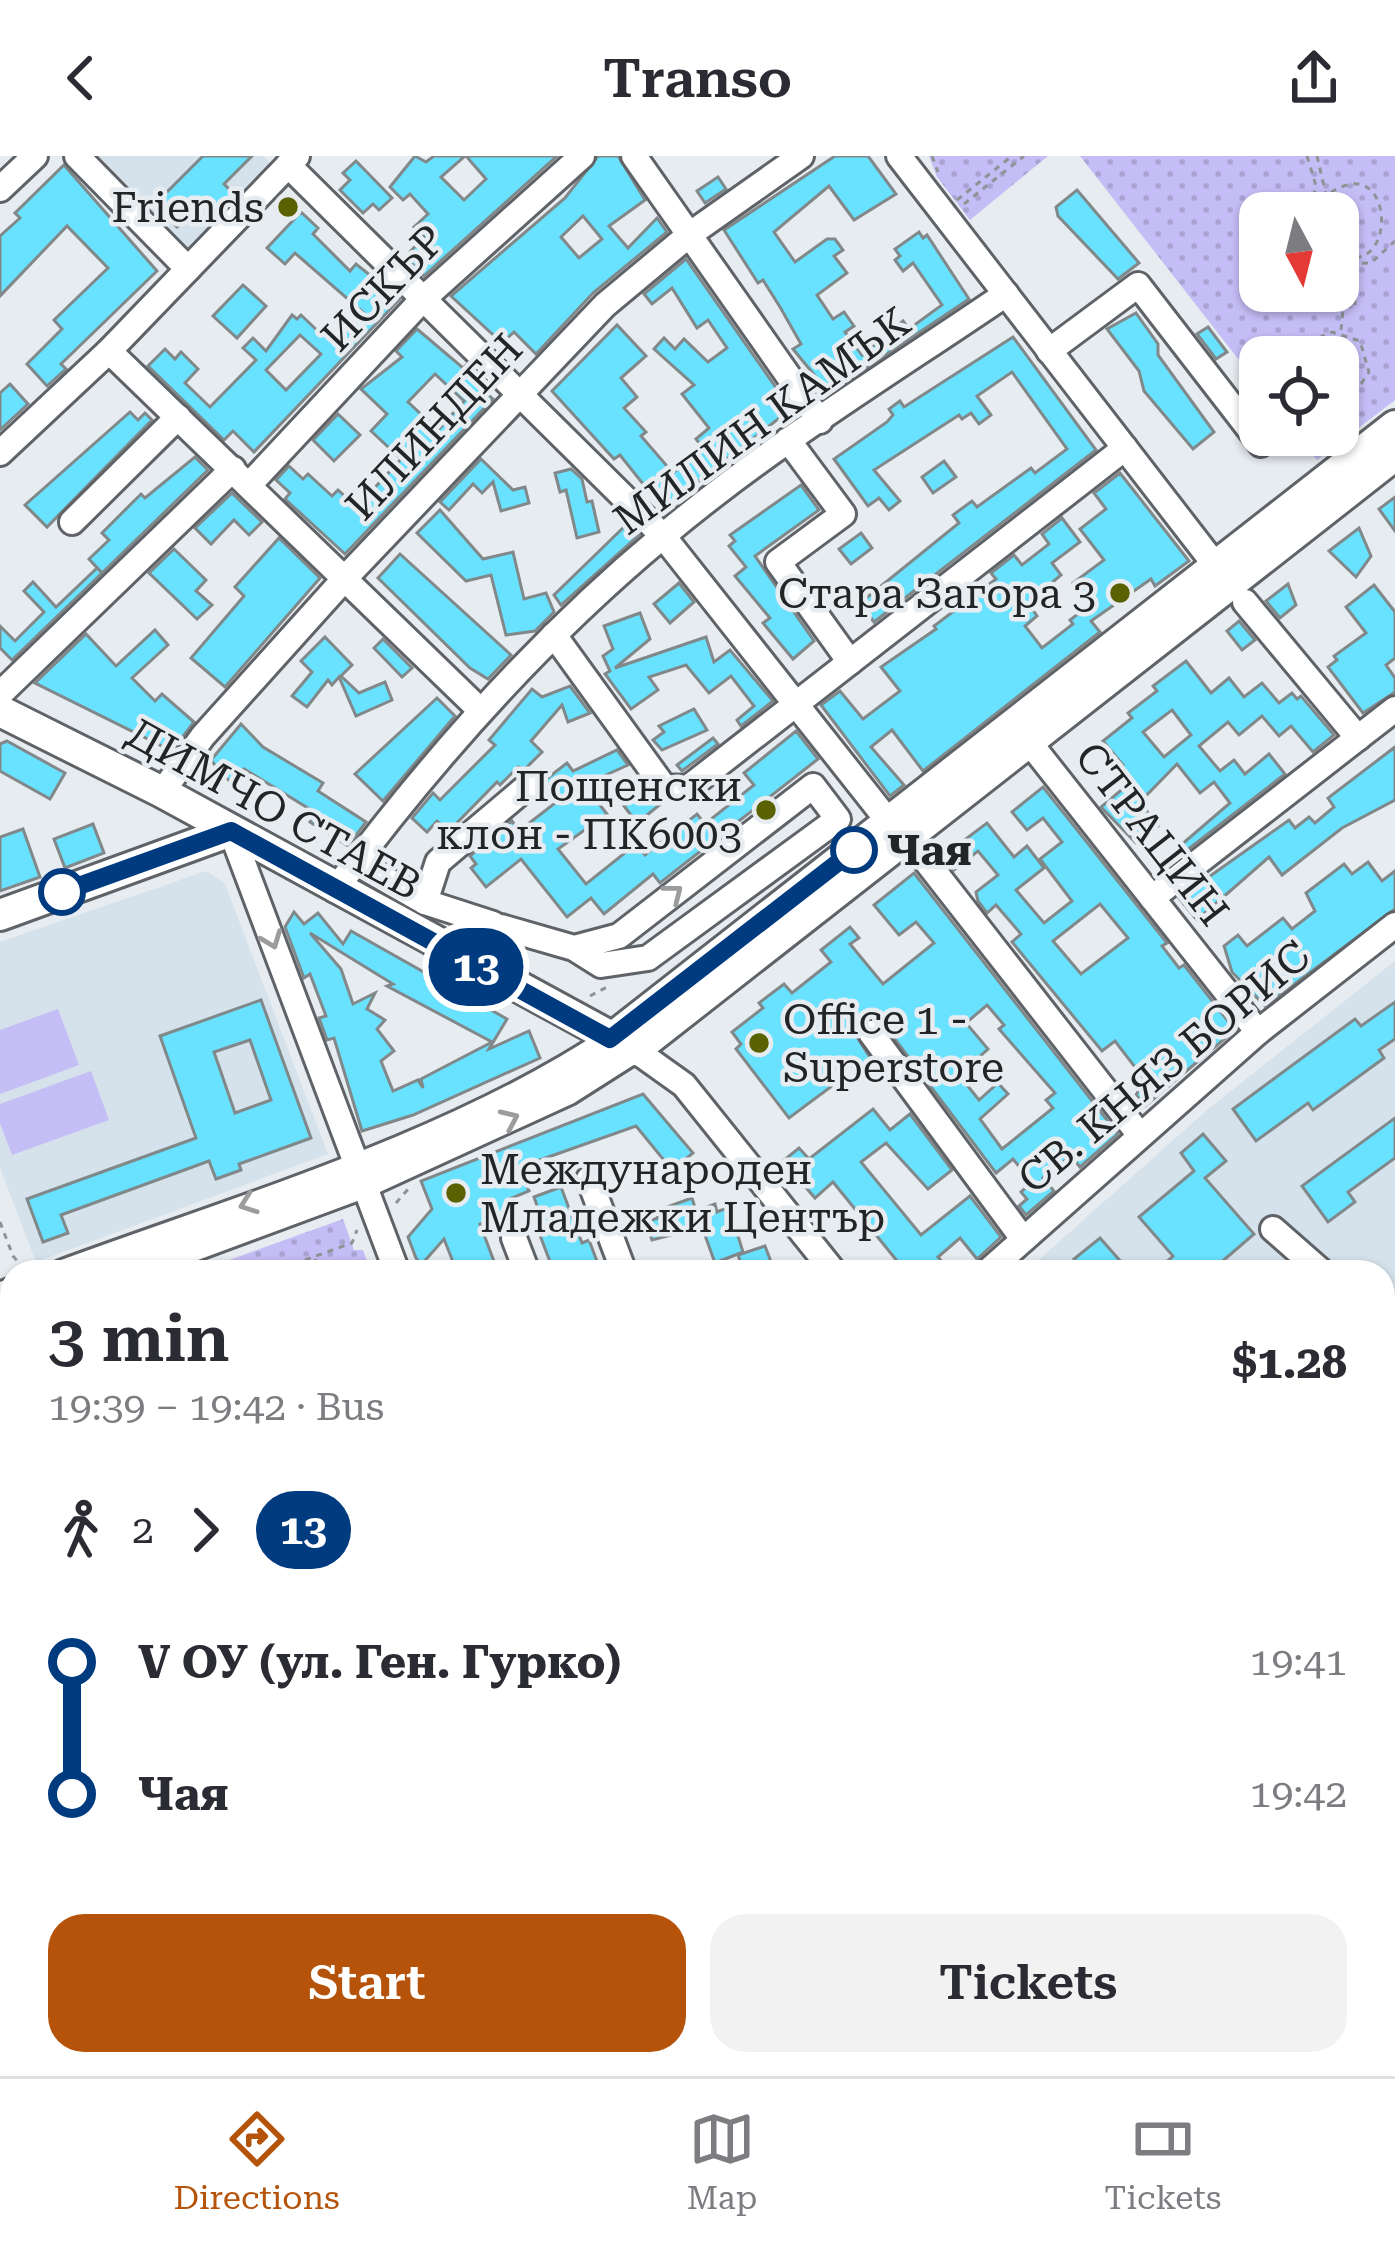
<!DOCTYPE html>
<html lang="en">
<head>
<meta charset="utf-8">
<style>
	body { margin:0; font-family:"Roboto Serif",serif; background:#f2f2f3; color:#2b2b33; height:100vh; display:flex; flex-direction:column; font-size:45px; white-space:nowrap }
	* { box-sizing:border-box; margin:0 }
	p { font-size:39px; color:#7c7c81 }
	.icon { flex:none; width:66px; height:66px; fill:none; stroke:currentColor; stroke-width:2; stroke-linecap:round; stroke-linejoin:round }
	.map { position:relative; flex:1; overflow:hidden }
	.sheet { position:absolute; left:0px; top:1104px; width:1395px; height:816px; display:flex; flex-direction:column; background:#fff; border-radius:36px 36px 0 0; box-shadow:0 3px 9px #0004 }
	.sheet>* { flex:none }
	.badge { padding:0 24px; border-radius:39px; font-size:42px; line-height:78px }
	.needle { width:78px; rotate:173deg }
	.controls { position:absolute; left:1239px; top:36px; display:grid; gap:24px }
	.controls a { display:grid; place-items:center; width:120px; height:120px; border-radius:24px; background:#fff; box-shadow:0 3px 9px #0004; font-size:60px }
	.map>.badge { position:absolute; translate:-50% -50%; box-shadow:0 0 0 6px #fff }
	.legs { display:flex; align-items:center; gap:18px; height:132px; padding:0 48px; font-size:39px }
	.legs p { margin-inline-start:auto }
	.overview { display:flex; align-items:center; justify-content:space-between; height:204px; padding:0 48px }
	h1 { font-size:66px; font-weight:600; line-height:90px }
	.primary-button { display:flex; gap:24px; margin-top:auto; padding:24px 48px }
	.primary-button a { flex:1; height:138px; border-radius:36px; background:#b45309; color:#fff; font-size:48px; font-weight:600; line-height:138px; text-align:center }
	.primary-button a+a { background:#f2f2f3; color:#2b2b33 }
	ul { padding:0 48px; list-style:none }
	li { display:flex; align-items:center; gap:42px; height:132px; font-size:45px }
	li i { display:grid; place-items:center; width:18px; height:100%; margin:0 15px; background:currentColor }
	li i::after { content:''; width:30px; height:30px; margin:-15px; border:9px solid; border-radius:50%; background:#fff }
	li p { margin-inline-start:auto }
	li:first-child i { background:linear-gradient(#0000 50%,currentColor 0) }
	li:last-child i { background:linear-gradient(currentColor 50%,#0000 0) }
	header { display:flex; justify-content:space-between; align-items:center; height:156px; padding:0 48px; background:#fff; font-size:54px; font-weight:600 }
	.menu { display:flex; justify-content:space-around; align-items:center; height:168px; border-top:3px solid #e1e1e2; background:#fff; font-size:33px; color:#7c7c81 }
	.menu a { display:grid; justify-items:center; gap:6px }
	.menu .selected { color:#b45309 }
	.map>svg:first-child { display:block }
</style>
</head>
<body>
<header><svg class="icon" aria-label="back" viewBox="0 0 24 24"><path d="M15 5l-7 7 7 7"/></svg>Transo<svg class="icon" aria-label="share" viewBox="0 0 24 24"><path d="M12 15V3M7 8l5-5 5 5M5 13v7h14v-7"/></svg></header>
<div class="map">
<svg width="1395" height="1920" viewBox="0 0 1395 1920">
	<defs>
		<pattern id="park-dots" width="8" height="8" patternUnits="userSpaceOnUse" patternTransform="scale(3)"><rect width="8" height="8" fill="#c5bdf6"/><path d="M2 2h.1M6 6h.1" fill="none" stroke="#a9a2d3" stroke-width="1.8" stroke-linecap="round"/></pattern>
	</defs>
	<rect width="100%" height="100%" fill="#e7ecf1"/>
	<!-- built -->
	<g fill="#d5e2eb">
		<path d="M86,0H263L274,11L188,99Z"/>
		<path d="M206,715L225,728L328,998L36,1106L0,1012V786Z"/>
		<path d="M1395,805V1849L1383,1851V1116H1025L1207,954Z"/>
		<path d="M321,1908H420L411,1920H325Z"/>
	</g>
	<!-- green -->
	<g fill="#c5bdf6">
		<path d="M58,853L79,909L0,938V874Z"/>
		<path d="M91,915L109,964L12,999L0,967V948Z"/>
	</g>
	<!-- park -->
	<g fill="url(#park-dots)" fill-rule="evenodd">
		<path d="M929,0H1048L970,64L937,21Z"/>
		<path d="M1080,0H1395V244L1317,304L1297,279H1338V201H1260V231ZM1260,57H1338V135H1260Z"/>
		<path d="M343,1063L354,1094H363L371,1116H196Z"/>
		<path d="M1395,1274V1565L1383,1569V1278Z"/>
	</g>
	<!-- building -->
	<g fill="#68e2ff" stroke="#81888a" stroke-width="3" fill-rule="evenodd">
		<path d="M203,0H252L224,28L236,40L217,59L203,45L177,71L154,49Z"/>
		<path d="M415,0L426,6L434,0H465L441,21L464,44L486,23L466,0H557L424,120L405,101L424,81L414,71L428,58L410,38L403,44L390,31Z"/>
		<path d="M598,0H618L645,44L609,70L628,92L657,62L667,76L593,137L536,198L514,176L502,187L451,140L565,42ZM583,60L602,83L579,102L561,81Z"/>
		<path d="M835,0H868L896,38L854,64L829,30L774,76L795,106L827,83H835L843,94L834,100L847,117L817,139L833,163L844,156L854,170L845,176L862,199L903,165L909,173L942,149L913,107L903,115L895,104L900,100L895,93L919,76L923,82L927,79L969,143L829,237L793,193L801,188L780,151L763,124L758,127L724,74Z"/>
		<path d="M356,5L392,42L379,54L373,48L363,57L340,34L350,24L343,17Z"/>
		<path d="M64,9L157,115L61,208L66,213L47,230L27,208L62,173L54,164L108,112L67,70L0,140V80L20,62L15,57Z"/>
		<path d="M718,21L726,33L705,47L697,35Z"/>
		<path d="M1077,34L1139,107L1118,123L1058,60L1056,51Z"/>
		<path d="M301,56L318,72L313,78L350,115L356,108L400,143L254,296L233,275L224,284L148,210L165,193L175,203L181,196L198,213L185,227L210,251L256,204L243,192L253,182L266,195L292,159L297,163L301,159L322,179L328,173L338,182L364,157L295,97L285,108L267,92ZM300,179L321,198L286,234L266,214Z"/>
		<path d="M686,103L791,253L663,353L620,299L614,303L552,235L617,169L646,200L621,222L637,241L624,252L646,276L641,280L673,317L704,293L696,283L709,272L682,238L694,229L654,193L664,182L675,193L684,183L708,206L727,192L708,164L697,172L672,132L652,148L644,138Z"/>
		<path d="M243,129L266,150L237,182L213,160Z"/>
		<path d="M1136,157L1158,188V199L1214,276L1193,293L1144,235L1139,215L1107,173Z"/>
		<path d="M1208,171L1227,196L1216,203L1197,178Z"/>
		<path d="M417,173L463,212L466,209L479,222L475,227L493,243L345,398L285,343L290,337L276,324L289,310L303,323L308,318L332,340L338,334L357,351L401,303L371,275L387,258L361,233L402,201L396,195ZM435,218L464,245L438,274L408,246Z"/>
		<path d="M1013,181L1096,294L874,466L860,447L959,367L953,359L972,345L977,351L1031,312L1035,317L1067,293L1012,216L977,240L991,259L979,268L971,257L962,263L959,259L874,314L900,345L889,354L879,342L868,350L834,303L887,266L893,259L889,253L900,245L904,251Z"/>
		<path d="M10,228L28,248L0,274V237Z"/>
		<path d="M130,256L138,264L145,257L152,264L47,371L25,349Z"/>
		<path d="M338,258L360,279L334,305L313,284Z"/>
		<path d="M195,301L208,314L102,417L89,403L109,384L102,377L141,338L145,342Z"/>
		<path d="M481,303L513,334L525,331L529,347L501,355L493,326L482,337L473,328L449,354L440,346Z"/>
		<path d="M944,305L956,321L933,337L922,321Z"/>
		<path d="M571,313L582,323L587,346L592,345L599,376L577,382L566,334L560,336L555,317Z"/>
		<path d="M1120,317L1189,405L1155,430L1151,423L1091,465L1100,476L923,615L892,574L871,591L904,629L890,640L821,549L840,535L863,563L900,535L881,511L936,473L934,470L996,423L991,417L1014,399L1022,409L1049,388L1042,378L1062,362L1080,386L1052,407L1061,419L1028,447L1037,460L1025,470L1042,492L1073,468L1070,464L1090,449L1073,427L1104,404L1080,373L1106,353L1094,337Z"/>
		<path d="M801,329L819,354L755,400L814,485L793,503L763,467L770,462L735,420L746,411L729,390L735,385L730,379Z"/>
		<path d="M232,337L262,366L249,379L234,364L211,388L195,372Z"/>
		<path d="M1395,341V375L1379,353Z"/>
		<path d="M440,354L483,403L513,396L524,443L546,437L554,456L535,475L506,479L491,419L466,425L417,377Z"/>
		<path d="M627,368L639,379L561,449L554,439Z"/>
		<path d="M1359,372L1371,400L1356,421L1329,395Z"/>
		<path d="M861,377L872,392L851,408L839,393Z"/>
		<path d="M279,382L320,422L225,531L191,502L244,440L235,431Z"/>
		<path d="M174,393L206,424L196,435L212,449L197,463L149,417Z"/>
		<path d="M400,398L511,499L488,523L470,512L378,422Z"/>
		<path d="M97,412L102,417L12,504L0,492V470L15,485L44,456L24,435L33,426L56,451Z"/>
		<path d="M679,427L694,446L670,467L654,448Z"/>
		<path d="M1288,428L1296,449L1280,462L1266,445Z"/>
		<path d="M1374,429L1395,456V502L1386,509L1395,522V536L1363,557L1328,511L1337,504L1334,500L1366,477L1346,451Z"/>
		<path d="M640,457L650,483L615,512L706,481L714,506L730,494L773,545L741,570L737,564L754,550L731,520L709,537L686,509L649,521L658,534L631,553L605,518L610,515L603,500L613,493L604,470Z"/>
		<path d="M1239,465L1255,484L1242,494L1227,475Z"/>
		<path d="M155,474L168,489L132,522L155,545L162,538L194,566L172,595L35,527L86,478L116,510Z"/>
		<path d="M325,481L352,509L341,520L359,537L385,526L392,544L356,560L339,521L332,529L328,524L307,551L292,540L312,516L301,505Z"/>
		<path d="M383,483L412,512L402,521L374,492Z"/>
		<path d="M1186,505L1211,537L1229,522L1244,541L1262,527L1279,547L1292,537L1297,543L1301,540L1334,579L1313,596L1291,570L1279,580L1262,560L1239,579L1228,566L1199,590L1220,615L1234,604L1245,618L1269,598L1285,618L1186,695L1181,689L1230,647L1214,626L1200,637L1177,608L1140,646L1158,670L1136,687L1101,651L1125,631L1113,617L1123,609L1103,585L1132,562L1128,557L1157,535L1153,530ZM1172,554L1191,579L1164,601L1143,576Z"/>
		<path d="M570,530L590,557L568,566L562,549L531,585L542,596L525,613L518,611L500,629L497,626L449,675L437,665L427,676L412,662L433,637L440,644L495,589L489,584L532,533L542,541Z"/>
		<path d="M437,542L455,560L383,645L355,618Z"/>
		<path d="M694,553L707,574L662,594L653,584L664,576L659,570Z"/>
		<path d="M241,568L263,591L323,627L318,635L366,666L348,690L310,666L316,657L244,613L232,627L221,617L211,604Z"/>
		<path d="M796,575L818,603L660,727L653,718L604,758L591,742L567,761L521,703L486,731L471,712L476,708L470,700L512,665L519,675L559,644L545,624L567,607L573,615L617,594L628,609L584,629L607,658L558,693L586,728L636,688L645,699L697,658L705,668L754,629L744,617Z"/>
		<path d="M713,582L718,588L682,615L677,609Z"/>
		<path d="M7,585L65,617L50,643L0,615V588Z"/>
		<path d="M1395,591V644L1342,672L1282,719L1269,701L1197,764L1179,742L1289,664L1295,672L1309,661L1315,667L1334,651L1328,642Z"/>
		<path d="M1043,631L1167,787L1162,790L1179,812L1184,809L1235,874L1145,950L1136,939L1145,924L1115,885L1102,895L1012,786L1021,778L996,749L987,757L978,745L976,736L998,719L978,695L954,714L943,700L987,667L1014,701L1027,690L1044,712L1016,734L1044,767L1072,745L1040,703L1062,686L1043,662L1027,674L1012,656ZM1100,748L1128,782L1081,818L1053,785Z"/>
		<path d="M646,634L662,647L637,667L624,650Z"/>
		<path d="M93,668L104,697L65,712L54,683Z"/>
		<path d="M23,673L40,721L0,735V681Z"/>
		<path d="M1368,706L1382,725L1395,715V753L1265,850L1232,816L1224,790L1238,779L1247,790L1283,762L1292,773L1315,755L1306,737L1344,708L1352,718Z"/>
		<path d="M914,717L1118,978L1080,1011L1071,1000L1043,1022L1054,1035L1026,1059L1019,1050L1027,1043L1021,1036L1032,1026L1013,1003L996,1017L879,862L862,863L855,878L880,917L868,926L846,904L825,921L832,930L789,962L736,893L741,888L732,876L763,852L759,847L784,828L792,837L831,806L821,794L850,771L859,782L850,788L883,828L934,787L916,766L899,779L874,749ZM987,849L1004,869L999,873L1055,937L1046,944L1053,952L1002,993L980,963L1008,938L998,927L979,944L959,919L988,893L966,867Z"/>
		<path d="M294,756L304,768L318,757L343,788L351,775L507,863L489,893L529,875L540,902L413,959L362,975L334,882L327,884L319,862L326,860L310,818L304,822L285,771ZM310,777L393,828L387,830L492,886L421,923L423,932L418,924L393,935L381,905L394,895L377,873L385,864L367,853L375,837L353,848L341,813Z"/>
		<path d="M261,844L311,982L239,1008L241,1014L216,1023L209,1005L61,1059L68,1077L43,1086L27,1043L196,982L160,880ZM250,884L271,944L235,957L214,896Z"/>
		<path d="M1395,846V883L1379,894L1384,902L1313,954L1308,947L1256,985L1233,953L1355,863L1361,870Z"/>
		<path d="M643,938L693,997L672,1014L636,970L520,1011L529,1035L507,1044L511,1055L480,1068L498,1116H457L444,1083L421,1109L416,1102L408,1081L432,1053L421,1025Z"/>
		<path d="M873,953L890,974L910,958L952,1014L928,1033L886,987L861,1006L921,1079L970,1040L1001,1081L977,1103L960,1082L938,1101L950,1116H906L833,1026L815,1042L783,1005L799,992L809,1003Z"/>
		<path d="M1395,962V1002L1348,1036L1355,1046L1328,1066L1302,1030Z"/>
		<path d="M1203,978L1226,1005L1205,1022L1254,1078L1210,1116H1155L1173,1100L1139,1061L1194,1015L1181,997Z"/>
		<path d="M561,1031L582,1087L589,1084L601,1116H554L536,1069L543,1067L534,1041Z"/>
		<path d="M692,1042L696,1055L715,1048L717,1056L729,1051L743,1096L715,1107L702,1071L652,1084L646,1066L658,1062L656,1055Z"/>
		<path d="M1100,1082L1130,1116H1085L1074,1103Z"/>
		<path d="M765,1090L775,1116H744L738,1099Z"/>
	</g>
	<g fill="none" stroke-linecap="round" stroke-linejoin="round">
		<defs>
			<g id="minor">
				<path d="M77,0L188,113"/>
				<path d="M634,0L820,265"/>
				<path d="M899,0L1216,410"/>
				<path d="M288,9L663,380L889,666"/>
				<path d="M0,33L35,0"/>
				<path d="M109,195L480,554"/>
				<path d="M1049,195L1138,129L1261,288"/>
				<path d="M788,284L843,358L778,406L850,506"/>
				<path d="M0,297L109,195L297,0"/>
				<path d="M249,329L423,143L582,0"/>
				<path d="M72,366L178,261"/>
				<path d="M1245,446L1358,582"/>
				<path d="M554,479L664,631L688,632L1125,292"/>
				<path d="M0,538L233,313"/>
				<path d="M1029,586L1258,876"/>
				<path d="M162,636L203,580L347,420L605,149L689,79L801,0"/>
				<path d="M231,675L397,1116"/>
				<path d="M923,701L1139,978"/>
				<path d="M355,706L425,746L493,768"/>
				<path d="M335,734C431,605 539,483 663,380C770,290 890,217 1006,138"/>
				<path d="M1152,742L1395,553"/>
				<path d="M425,746L438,706L529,629"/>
				<path d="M441,792L471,775L501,771L574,792L601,809L648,802L838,663L813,630L619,780L574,792"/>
				<path d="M871,877L1023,1083"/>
				<path d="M589,1023L624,1116"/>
				<path d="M1273,1073L1322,1116"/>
				<path d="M514,1082L527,1116"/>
				<path d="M63,1116C240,1051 454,988 611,883"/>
				<path d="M131,1116L366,1029L569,936L635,894L684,929L834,1116"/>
				<path d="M987,1116L1258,876L1395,769"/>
				<path d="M0,1139L12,1134"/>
				<path d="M0,1164L12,1160"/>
				<path d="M1383,1168L1395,1161"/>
				<path d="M1383,1295L1395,1332"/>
				<path d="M1383,1449L1395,1444"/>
				<path d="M0,1539L12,1535"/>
				<path d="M0,1561L12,1594"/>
				<path d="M122,1908L127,1920"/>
				<path d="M309,1908L313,1920"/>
				<path d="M589,1908L594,1920"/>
				<path d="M683,1908L687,1920"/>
				<path d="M712,1908L717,1920"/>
				<path d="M939,1908L944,1920"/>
				<path d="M1343,1908L1346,1920"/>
				<path d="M42,1920L75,1908"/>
				<path d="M424,1920L445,1908"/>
			</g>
			<g id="major">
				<path d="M0,555L162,636L635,894L1395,299"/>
				<path d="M0,759L231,675"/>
				<path d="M611,883L1395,270"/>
				<path d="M1383,1885L1395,1883"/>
				<path d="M1144,1920L1186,1908"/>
			</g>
		</defs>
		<!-- minor casing -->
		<use href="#minor" stroke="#5f6367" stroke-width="30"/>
		<!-- major casing -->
		<use href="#major" stroke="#5f6367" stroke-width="36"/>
		<!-- path -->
		<g stroke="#8f9396" stroke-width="3" stroke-dasharray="6 6" stroke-linecap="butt">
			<path d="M932,0L938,16"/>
			<path d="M1307,0L1316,30L1309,57"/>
			<path d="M1317,0L1326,39"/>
			<path d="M957,44L1012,0"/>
			<path d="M964,48L1024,0"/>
			<path d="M1319,57C1323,44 1330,34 1344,30C1395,11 1395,123 1338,98"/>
			<path d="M1338,108L1371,107L1395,85"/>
			<path d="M1347,127L1349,102"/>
			<path d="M1334,135L1336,151L1355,150L1354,131L1338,130"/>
			<path d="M1341,174L1343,154"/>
			<path d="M1306,201L1316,183L1332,176L1360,185L1369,216L1357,234L1338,240"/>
			<path d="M590,840L607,831"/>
			<path d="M396,1047L409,1032"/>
			<path d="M0,1066L13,1100L27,1116"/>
			<path d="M315,1103L320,1116"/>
			<path d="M271,1116L352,1087L357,1074"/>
		</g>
		<!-- minor -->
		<use href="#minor" stroke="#fff" stroke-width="24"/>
		<!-- major -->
		<use href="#major" stroke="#fff" stroke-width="30"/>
	</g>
	<!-- one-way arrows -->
	<defs><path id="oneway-chevron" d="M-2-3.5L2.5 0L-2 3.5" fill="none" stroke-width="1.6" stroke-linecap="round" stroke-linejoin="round" transform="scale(3)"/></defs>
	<g stroke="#9c9c9d">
		<use href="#oneway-chevron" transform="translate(674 737) rotate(-38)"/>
		<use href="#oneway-chevron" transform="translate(272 784) rotate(69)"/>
		<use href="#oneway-chevron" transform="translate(510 963) rotate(-24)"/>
		<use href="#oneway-chevron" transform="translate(248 1048) rotate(160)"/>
	</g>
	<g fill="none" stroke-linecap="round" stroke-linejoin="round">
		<defs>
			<path id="line-1" d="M62,736L231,675L610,883L854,694"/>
		</defs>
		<!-- line-1 casing -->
		<use href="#line-1" stroke="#fff" stroke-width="27"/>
		<!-- line-1 -->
		<use href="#line-1" stroke="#003b80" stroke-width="18"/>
	</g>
	<!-- markers -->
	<g fill="#596100" stroke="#e7ecf1" stroke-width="4.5">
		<circle cx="288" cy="51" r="12"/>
		<circle cx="1120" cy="437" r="12"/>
		<circle cx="766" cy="654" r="12"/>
		<circle cx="759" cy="887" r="12"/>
		<circle cx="456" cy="1037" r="12"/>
	</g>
	<g fill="#fff" stroke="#003b80" stroke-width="6">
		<circle cx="854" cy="694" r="21"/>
		<circle cx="62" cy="736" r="21"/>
	</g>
	<g text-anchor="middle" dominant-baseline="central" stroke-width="9" stroke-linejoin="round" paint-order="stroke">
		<!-- poi labels -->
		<g font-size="42" fill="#222425" stroke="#e7ecf1" text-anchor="end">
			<text x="264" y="51">Friends</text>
			<text x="1096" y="437">Стара Загора 3</text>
			<text x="742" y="630">Пощенски<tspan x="742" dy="48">клон - ПК6003</tspan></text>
			<text x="783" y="863" text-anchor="start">Office 1 -<tspan x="783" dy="48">Superstore</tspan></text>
			<text x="480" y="1013" text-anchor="start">Международен<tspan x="480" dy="48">Младежки Център</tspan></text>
		</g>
		<!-- street labels -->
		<g font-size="42" fill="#222425" stroke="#e7ecf1">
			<text transform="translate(383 132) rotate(-46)">ИСКЪР</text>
			<text transform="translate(762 265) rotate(-36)">МИЛИН КАМЪК</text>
			<text transform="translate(434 271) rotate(-47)">ИЛИНДЕН</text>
			<text transform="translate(274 653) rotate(29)">ДИМЧО СТАЕВ</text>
			<text transform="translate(1152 678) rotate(52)">СТРАЦИН</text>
			<text transform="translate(1164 911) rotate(-40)">СВ. КНЯЗ БОРИС</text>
		</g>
		<!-- stop labels -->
		<g font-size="42" font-weight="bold" fill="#222425" stroke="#e7ecf1" text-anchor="start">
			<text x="887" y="694">Чая</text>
		</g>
	</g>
</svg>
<div class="controls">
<a><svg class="needle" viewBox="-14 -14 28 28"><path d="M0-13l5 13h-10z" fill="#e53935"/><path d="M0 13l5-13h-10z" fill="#7c7c81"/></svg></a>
<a><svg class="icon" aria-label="locate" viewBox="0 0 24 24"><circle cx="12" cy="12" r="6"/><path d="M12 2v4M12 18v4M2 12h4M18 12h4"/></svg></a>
</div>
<b class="badge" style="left:476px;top:811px;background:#003b80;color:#fff">13</b>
<section class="sheet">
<div class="overview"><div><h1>3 min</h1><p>19:39 – 19:42 · Bus</p></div><b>$1.28</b></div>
<div class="legs"><svg class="icon" aria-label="walk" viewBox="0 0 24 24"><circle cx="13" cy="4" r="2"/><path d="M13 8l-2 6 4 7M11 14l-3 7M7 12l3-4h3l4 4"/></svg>2<svg class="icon" aria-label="forward" viewBox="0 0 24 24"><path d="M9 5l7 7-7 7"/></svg><b class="badge" style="background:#003b80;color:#fff">13</b></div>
<ul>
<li><i style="color:#003b80"></i><b>V ОУ (ул. Ген. Гурко)</b><p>19:41</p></li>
<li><i style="color:#003b80"></i><b>Чая</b><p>19:42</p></li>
</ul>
<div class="primary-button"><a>Start</a><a>Tickets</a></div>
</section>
</div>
<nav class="menu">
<a class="selected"><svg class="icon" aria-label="directions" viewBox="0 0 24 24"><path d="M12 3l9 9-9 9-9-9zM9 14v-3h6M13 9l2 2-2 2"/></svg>Directions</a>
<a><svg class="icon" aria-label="map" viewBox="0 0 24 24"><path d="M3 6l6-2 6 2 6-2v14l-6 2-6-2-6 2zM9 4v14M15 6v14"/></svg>Map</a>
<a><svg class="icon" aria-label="tickets" viewBox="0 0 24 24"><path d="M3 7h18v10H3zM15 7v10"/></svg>Tickets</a>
</nav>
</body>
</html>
